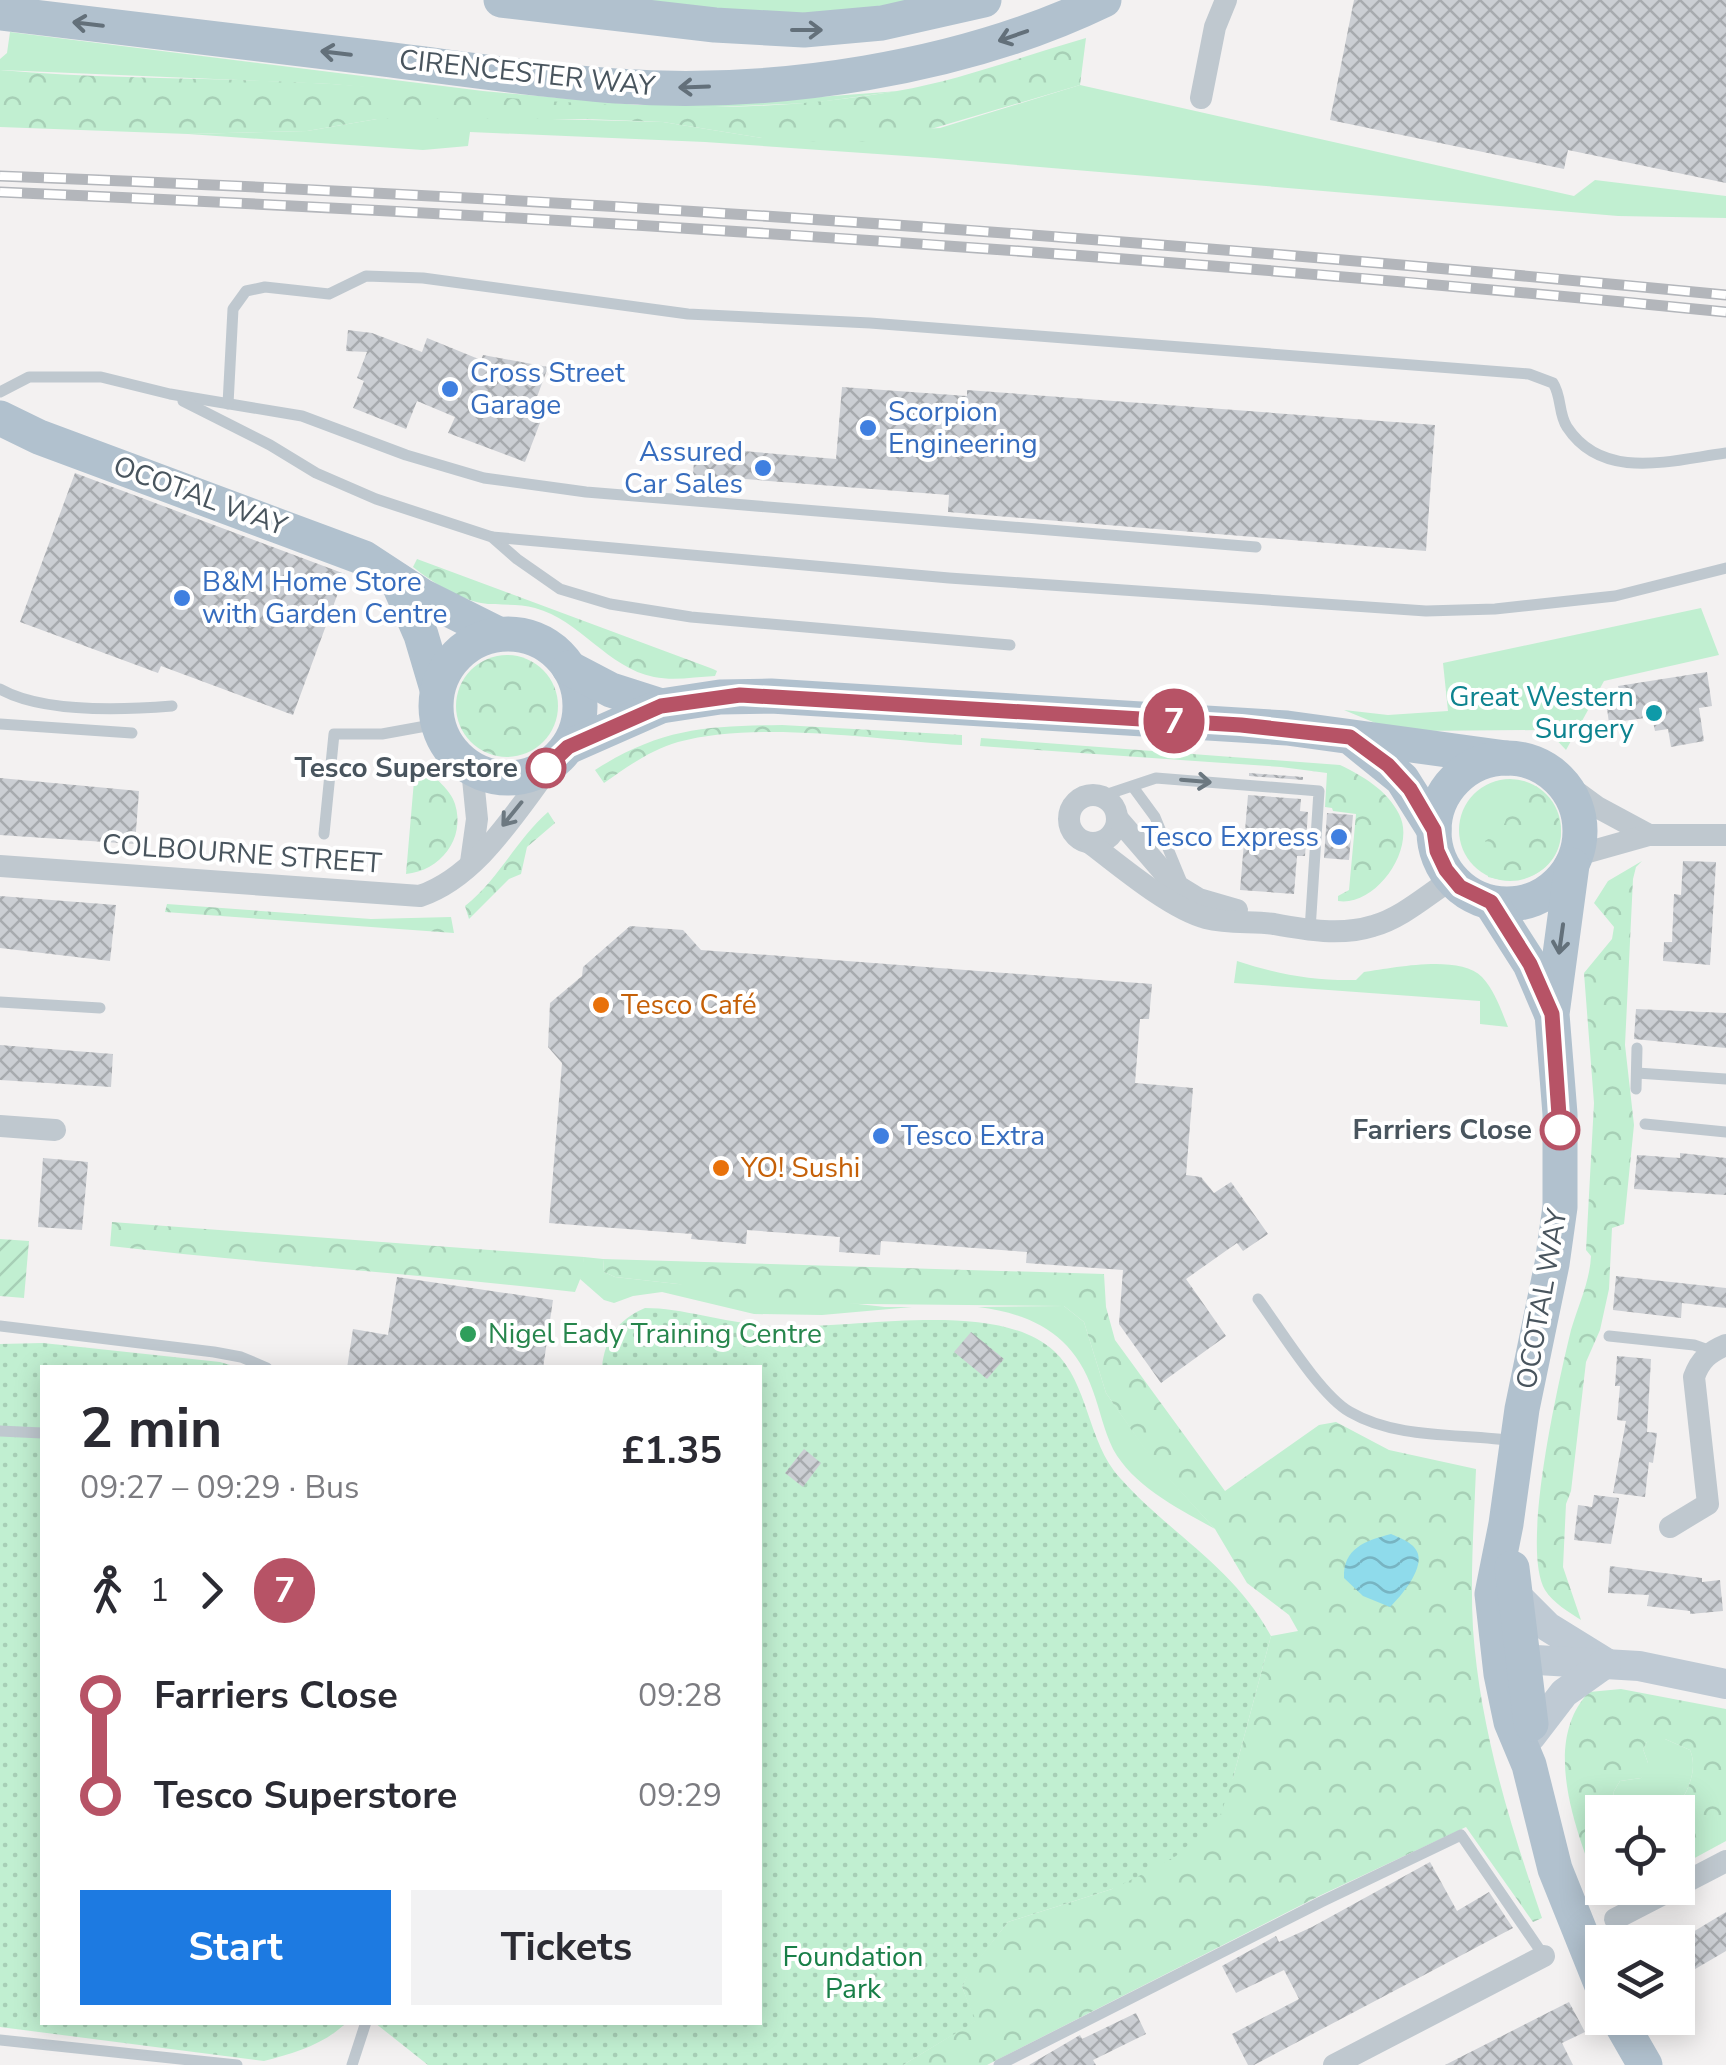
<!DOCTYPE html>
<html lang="en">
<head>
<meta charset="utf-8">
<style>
	body { margin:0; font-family:"Nunito Sans",sans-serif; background:#f2f2f3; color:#2b2b33; height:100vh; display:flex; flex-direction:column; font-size:38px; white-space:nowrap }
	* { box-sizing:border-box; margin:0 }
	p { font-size:32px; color:#7c7c81 }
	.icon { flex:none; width:55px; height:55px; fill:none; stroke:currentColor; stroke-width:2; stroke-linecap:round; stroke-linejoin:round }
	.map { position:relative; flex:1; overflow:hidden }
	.panel { position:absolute; left:40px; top:1365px; width:722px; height:660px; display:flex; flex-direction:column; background:#fff; border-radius:0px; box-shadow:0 5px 25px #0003 }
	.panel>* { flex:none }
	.badge { padding:0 20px; border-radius:32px; font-size:35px; line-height:65px }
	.controls { position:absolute; left:1585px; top:1795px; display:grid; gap:20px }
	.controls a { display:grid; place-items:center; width:110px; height:110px; border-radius:0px; background:#fff; box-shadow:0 5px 25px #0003; font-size:50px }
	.map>.badge { position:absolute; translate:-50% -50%; box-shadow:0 0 0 5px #fff }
	.legs { display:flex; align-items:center; gap:15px; height:110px; padding:0 40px; font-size:32px }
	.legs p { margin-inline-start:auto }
	.summary { display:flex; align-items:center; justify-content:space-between; height:170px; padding:0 40px }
	h1 { font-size:55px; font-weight:700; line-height:75px }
	.button { display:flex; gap:20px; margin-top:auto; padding:20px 40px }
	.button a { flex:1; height:115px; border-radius:0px; background:#1d7ae1; color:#fff; font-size:40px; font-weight:700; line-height:115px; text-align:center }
	.button a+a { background:#f2f2f3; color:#2b2b33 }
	ul { padding:0 40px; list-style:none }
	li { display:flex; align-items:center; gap:35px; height:100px; font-size:38px }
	li i { display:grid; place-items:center; width:15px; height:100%; margin:0 12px; background:currentColor }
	li i::after { content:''; width:25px; height:25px; margin:-12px; border:8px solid; border-radius:50%; background:#fff }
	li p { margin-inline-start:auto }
	li:first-child i { background:linear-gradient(#0000 50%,currentColor 0) }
	li:last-child i { background:linear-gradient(currentColor 50%,#0000 0) }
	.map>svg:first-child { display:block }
</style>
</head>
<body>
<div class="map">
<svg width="1726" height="2065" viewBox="0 0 1726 2065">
	<defs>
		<pattern id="forest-crowns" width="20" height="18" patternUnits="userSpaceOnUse" patternTransform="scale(2.5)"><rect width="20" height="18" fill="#c1efd1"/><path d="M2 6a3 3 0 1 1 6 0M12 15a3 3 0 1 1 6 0" fill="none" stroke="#a7cfb6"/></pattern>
		<pattern id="park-dots" width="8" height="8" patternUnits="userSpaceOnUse" patternTransform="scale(2.5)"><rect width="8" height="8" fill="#c1efd1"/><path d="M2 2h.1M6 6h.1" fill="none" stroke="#a7cfb6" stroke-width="1.8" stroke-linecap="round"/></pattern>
		<pattern id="garden-furrows" width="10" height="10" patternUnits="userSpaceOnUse" patternTransform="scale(2.5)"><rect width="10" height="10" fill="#c1efd1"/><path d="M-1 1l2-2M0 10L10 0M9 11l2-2" fill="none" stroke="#a7cfb6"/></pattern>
		<pattern id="water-waves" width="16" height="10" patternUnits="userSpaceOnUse" patternTransform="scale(2.5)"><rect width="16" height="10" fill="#8fdbeb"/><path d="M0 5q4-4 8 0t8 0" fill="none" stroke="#77b4c2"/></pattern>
		<pattern id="building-cross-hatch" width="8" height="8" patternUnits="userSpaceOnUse" patternTransform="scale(2.5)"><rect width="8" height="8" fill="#cbced3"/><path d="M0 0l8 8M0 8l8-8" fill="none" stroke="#a7aaae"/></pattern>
	</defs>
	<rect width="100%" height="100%" fill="#f3f1f1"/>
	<!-- grass -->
	<g fill="#c1efd1">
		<path d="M618,0H929C826,25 722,10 618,0Z"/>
		<path d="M10,32L483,91L638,105L753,102L899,91L812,103L666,109L566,105L331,84L0,70V59L7,53Z"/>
		<path d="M1080,85L1574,196L1595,180L1726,196V218L1618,216L935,158L705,142L470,132L468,146L423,150L188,134L307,131L377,119L515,118L663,122L762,138L940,128Z"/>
		<path d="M1701,608L1719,655L1604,681L1566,750L1551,734L1540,730L1412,731L1385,727L1344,710L1388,715L1448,711L1443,663Z"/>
		<circle cx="1510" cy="830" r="51"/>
		<path d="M1237,961C1277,974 1314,981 1356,980L1364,972C1394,968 1459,954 1482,977C1495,991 1501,1010 1508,1027L1480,1024V1001L1234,983Z"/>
		<path d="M584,1257L603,1259L604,1272L615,1277L885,1307H912L822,1315L754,1314L662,1292L633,1296L614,1303L604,1300L580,1279Z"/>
		<path d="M1064,1306L1084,1322L1106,1393L1156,1464L1215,1529C1179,1509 1133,1486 1113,1449C1104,1431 1100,1410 1093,1391C1074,1335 1033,1314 978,1307Z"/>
		<path d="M1655,1738L1665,1739L1690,1750C1699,1771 1686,1795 1674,1812H1610L1614,1791L1620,1781L1641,1778L1648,1763L1643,1749L1647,1742Z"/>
	</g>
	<!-- forest -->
	<g fill="url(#forest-crowns)">
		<path d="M1086,38L1080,85L897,139L840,143L762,138L663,122L585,119H377L307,131L188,134L0,127V70C110,80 222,77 332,84C526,97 702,125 897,91C961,80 1023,56 1086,38Z"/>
		<path d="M417,559L713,669L717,671L715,676C695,677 674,681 654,677C608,668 580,620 535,608C518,603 498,606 481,603C457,598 432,582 413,567Z"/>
		<circle cx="507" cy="706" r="51"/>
		<path d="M782,725L962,735V745C878,740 758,720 678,742C650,750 627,767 604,783L595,770C661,728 706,726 782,725Z"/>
		<path d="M981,738L1340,765C1363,776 1387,790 1399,814C1417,848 1376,907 1338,901V896L1349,890L1356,814L1333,811L1332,808L1325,807L1327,773L1281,767L980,746Z"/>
		<path d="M423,766C434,777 451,790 455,804C466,839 440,871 406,874L415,769Z"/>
		<path d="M1536,786C1588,829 1552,895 1488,877L1485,841C1512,826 1501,820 1515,802C1520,796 1530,791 1536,786Z"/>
		<path d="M548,812L555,823L527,847L521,874L509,879L469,919L465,906C499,879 516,840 548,812Z"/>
		<path d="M1642,861L1636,867L1633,879L1625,1045L1634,1125L1624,1224L1612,1228L1609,1289L1600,1330L1586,1362L1571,1491L1566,1504L1563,1567L1581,1620C1569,1612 1553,1603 1545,1590C1520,1548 1559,1380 1571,1330C1578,1306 1590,1281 1591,1256L1586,1250L1594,1103L1584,973L1612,939L1614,927L1594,903L1608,881Z"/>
		<path d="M167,904L371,919L451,917L454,933L165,912Z"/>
		<path d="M112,1222L584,1257L583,1272L575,1292C420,1274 265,1264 110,1246Z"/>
		<path d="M603,1259L1104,1274L1106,1307L1115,1340L1225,1491L1319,1425L1336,1422L1389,1450L1476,1469C1474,1522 1470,1576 1473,1629C1480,1729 1510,1824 1542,1918L1533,1922L1466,1827L1319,1896L987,2065H903L975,2021L962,1987L969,1971L1008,1922L1112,1889L1233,1778L1271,1636L1298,1631L1289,1615L1247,1583L1215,1529L1155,1464L1106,1393L1084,1322L1064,1306L752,1303L678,1284L615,1277L604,1272Z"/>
		<path d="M1621,1689L1726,1709V1841L1678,1867V1812H1674C1686,1795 1699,1771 1690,1750L1665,1739L1647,1742L1643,1749L1648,1763V1772L1641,1778L1620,1781L1614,1791L1610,1812H1602V1888H1619L1613,1899L1604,1905C1582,1844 1537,1747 1589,1692Z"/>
	</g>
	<!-- park -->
	<g fill="url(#park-dots)">
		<path d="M645,1308C684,1308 729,1324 772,1326C848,1331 996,1297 1054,1351C1089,1383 1087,1442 1120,1478C1171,1535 1233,1566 1271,1636L1233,1778L1220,1816L1176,1856L1137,1877L1112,1889L1008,1922L970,1971L962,1987L976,2021L903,2065H428L375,2023L760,2022V1368L602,1367C605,1339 618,1319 645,1308Z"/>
		<path d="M43,1343L220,1362L237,1367L42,1368V2022L346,2023C323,2045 294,2053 264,2061L0,2027V1344Z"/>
	</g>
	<!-- garden -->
	<path fill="url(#garden-furrows)" d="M0,1239L29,1241L24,1298L0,1296Z"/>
	<!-- water -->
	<path fill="url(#water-waves)" d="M1391,1534C1400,1538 1415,1543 1418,1554C1423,1571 1400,1597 1390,1607L1363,1596L1344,1578C1343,1548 1365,1541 1391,1534Z"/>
	<!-- building -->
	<g fill="url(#building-cross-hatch)">
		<path d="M1354,0H1726V183L1568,150L1564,169L1330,120Z"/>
		<path d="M348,330L372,333L422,352L427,338L481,360L483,355L548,367L537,397L548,402L525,462L448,433L455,417L417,401L406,429L353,408L364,381L357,378L367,352L346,351Z"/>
		<path d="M842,387L967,396V390L1435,425L1426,551L948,512L949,495L693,475L695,447L836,459Z"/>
		<path d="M75,473L345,574L293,715L161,666L158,673L20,622Z"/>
		<path d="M1707,672L1712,706L1699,708L1704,741L1671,747L1668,729L1655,731L1652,717L1609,723L1605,694L1619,692L1618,686Z"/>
		<path d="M1249,773L1303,777V780L1249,776Z"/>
		<path d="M0,778L139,791L135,844L0,835Z"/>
		<path d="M1248,795L1301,799L1300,811L1308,812L1305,856H1297L1294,894L1240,890Z"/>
		<path d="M1327,813L1353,815L1349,860L1324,858Z"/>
		<path d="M1683,861L1716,862L1710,965L1663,961L1664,942H1672L1674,894L1681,895Z"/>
		<path d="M0,896L116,905L110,961L0,948Z"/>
		<path d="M630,926L683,930L701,950L1152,984L1149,1019H1140L1135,1083L1193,1088L1186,1175L1201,1177L1214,1193L1231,1182L1268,1234L1243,1251L1237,1243L1186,1279L1226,1336L1161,1383L1119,1324L1123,1270L1026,1263L1027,1252L881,1241L880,1255L839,1252L840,1237L747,1230L746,1244L691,1239L692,1234L549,1223L562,1063L548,1047L550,1003L582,976L583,967Z"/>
		<path d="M1636,1009L1726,1013V1048L1634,1039Z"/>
		<path d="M0,1045L113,1054L111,1087L0,1080Z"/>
		<path d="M1680,1153L1726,1158V1195L1634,1189L1637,1155L1680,1158Z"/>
		<path d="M43,1158L88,1162L82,1230L38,1227Z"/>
		<path d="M1616,1276L1726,1288V1308L1682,1303L1681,1318L1613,1310Z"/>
		<path d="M397,1277L553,1300L543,1368H347L353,1329L388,1335Z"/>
		<path d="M971,1332L1004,1359L987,1379L954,1352Z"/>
		<path d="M1617,1356L1651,1359L1647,1432L1657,1433L1653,1463L1649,1462L1645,1497L1613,1493L1626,1421L1617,1420L1620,1386H1615Z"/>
		<path d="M804,1449L821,1463L803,1487L785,1473Z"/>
		<path d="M1594,1495L1619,1498L1611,1544L1574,1540L1578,1505L1592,1507Z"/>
		<path d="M1610,1566L1702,1578V1582L1720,1580L1723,1611L1690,1614V1611L1647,1606L1649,1595L1608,1593Z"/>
		<path d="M1430,1862L1457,1911L1489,1892L1513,1928L1254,2065H1248L1232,2034L1299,1999L1284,1970L1236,1993L1222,1966L1276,1936L1279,1942L1312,1927Z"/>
		<path d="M1726,1912V1951L1678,1979V1941Z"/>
		<path d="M1569,2002L1585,2032L1562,2043L1573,2065H1445Z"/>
		<path d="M1136,2013L1146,2034L1093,2060L1096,2065H1029L1080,2035L1082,2039Z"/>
	</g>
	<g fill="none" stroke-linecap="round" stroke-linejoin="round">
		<!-- lane -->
		<g stroke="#bfc8cf" stroke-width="11">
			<path d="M0,392L29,377H101L170,394L302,416L406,455L484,478L586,492L1256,547"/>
			<path d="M183,401L270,445L316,473L376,499L492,537L517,559L560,589L610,604L691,617L1010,645"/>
			<path d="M228,404L233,309L246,291L265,287L329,294L366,276L423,278L688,314L870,323L1529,374L1553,383C1562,397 1558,413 1567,427C1603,482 1672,460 1726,453"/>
			<path d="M492,537L949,578L1426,611L1495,609L1615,596L1726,568"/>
			<path d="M0,689C43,713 123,710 172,706"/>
			<path d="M0,724L132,733"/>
			<path d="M1133,787L1155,817L1181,880"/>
			<path d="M1102,796L1156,778L1319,791L1310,930"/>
			<path d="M324,834L334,734H382L437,724"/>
			<path d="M0,1002L100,1008"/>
			<path d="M1637,1073L1726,1079"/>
			<path d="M1636,1089L1637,1048"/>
			<path d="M1645,1124L1726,1132"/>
			<path d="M1258,1299C1280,1329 1320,1395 1350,1412C1398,1440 1462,1433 1515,1441"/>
			<path d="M0,1326L214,1352L241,1357L267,1368"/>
			<path d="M1609,1336L1694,1345L1711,1351"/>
			<path d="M0,1431L42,1433"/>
			<path d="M0,2040L237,2065"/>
			<path d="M352,2065L366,2022"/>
			<path d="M999,2065L1321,1902L1461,1835L1544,1956"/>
		</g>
		<!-- street -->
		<g stroke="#bfc8cf" stroke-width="22">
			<path d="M1201,98L1215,27L1226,0"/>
			<path d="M1560,780L1597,807L1649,835"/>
			<circle cx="1093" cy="819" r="24"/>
			<path d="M1117,818L1173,883L1199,899L1237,910"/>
			<path d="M1090,843C1120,866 1171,909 1206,918C1229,924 1251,921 1274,924C1307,930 1341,936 1373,926C1402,918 1427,895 1452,879"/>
			<path d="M1578,855L1649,835H1726"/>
			<path d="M471,862L477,819L472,769"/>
			<path d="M0,866L420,896C479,876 516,810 554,762"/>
			<path d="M0,1126L55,1130"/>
			<path d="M1670,1527L1708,1504L1694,1377C1700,1360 1709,1352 1726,1345"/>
			<path d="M1678,1886L1726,1861"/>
			<path d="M1615,1919L1675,1888"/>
			<path d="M1334,2065L1544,1956"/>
		</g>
		<!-- secondary -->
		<g stroke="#bfcad4" stroke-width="30">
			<path d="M1515,1594L1548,1627L1603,1661"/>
			<path d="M1501,1658L1639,1666L1726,1684"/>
			<path d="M1531,1736L1564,1693L1606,1663"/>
		</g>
		<!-- primary -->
		<g stroke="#b1c1ce" stroke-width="35">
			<path d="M501,0L715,25L804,30L882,23L984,0"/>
			<path d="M0,13C123,28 246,42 368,57C451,67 534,80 616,86C774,97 961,69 1104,0"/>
			<path d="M0,418L39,437L364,558L422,596L498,634"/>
			<path d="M397,580L421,635L437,689"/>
			<circle cx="508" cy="706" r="72"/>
			<path d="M569,668L611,690L661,706"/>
			<path d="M1355,741L1402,779L1434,830"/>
			<path d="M568,747L661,706L720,697L771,696L1287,728L1506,758"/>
			<circle cx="1507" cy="831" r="73"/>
			<path d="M1572,865L1552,1014L1560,1114V1207L1552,1264L1522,1409L1506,1524L1492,1594L1501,1674L1511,1722L1529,1765L1555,1869L1602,1986"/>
			<path d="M1491,903L1530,964L1551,1013"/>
			<path d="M1512,1568L1531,1724"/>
			<path d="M1618,2018L1645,2065"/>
		</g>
		<defs>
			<g id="rail">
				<path d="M0,176C576,198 1152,239 1726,295"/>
				<path d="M0,192C576,217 1152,255 1726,312"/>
			</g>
		</defs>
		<!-- rail casing -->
		<use href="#rail" stroke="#b3b6bb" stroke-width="11"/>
		<!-- rail -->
		<use href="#rail" stroke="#fff" stroke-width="8" stroke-dasharray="22" stroke-linecap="butt"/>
	</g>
	<!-- one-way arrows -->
	<defs><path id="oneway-shaft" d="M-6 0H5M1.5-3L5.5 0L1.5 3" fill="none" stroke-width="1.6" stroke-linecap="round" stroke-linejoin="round" transform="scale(2.5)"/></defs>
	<g stroke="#63707a">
		<use href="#oneway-shaft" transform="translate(88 24) rotate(-173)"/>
		<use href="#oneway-shaft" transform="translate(807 30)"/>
		<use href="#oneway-shaft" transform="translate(1013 36) rotate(161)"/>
		<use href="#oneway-shaft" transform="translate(336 53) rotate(-173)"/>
		<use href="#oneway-shaft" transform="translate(694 87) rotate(178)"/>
		<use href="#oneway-shaft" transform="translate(1561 939) rotate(98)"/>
	</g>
	<g stroke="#6c7880">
		<use href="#oneway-shaft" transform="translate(1196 781) rotate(5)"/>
		<use href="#oneway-shaft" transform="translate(512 814) rotate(129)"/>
	</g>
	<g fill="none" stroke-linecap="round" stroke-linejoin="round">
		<defs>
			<path id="line-1" d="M546,768L568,747L661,706L740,695L1241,725L1350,737L1388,765L1410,789L1434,830L1437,851L1446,870L1460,887L1491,902L1530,964L1552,1014L1560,1130"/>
		</defs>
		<!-- line-1 casing -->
		<use href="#line-1" stroke="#fff" stroke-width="22"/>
		<!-- line-1 -->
		<use href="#line-1" stroke="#b75366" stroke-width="15"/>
	</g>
	<!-- markers -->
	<g fill="#3f7fe0" stroke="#fff" stroke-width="4">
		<circle cx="450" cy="389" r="10"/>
		<circle cx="868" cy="428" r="10"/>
		<circle cx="763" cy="468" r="10"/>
		<circle cx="182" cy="598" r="10"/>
		<circle cx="1339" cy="837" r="10"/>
		<circle cx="881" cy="1136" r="10"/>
	</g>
	<circle fill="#0f9aa8" stroke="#fff" stroke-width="4" cx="1654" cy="713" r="10"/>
	<g fill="#fff" stroke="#b75366" stroke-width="5">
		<circle cx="546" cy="768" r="18"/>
		<circle cx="1560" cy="1130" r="18"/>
	</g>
	<g fill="#e8710a" stroke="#fff" stroke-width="4">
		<circle cx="601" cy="1005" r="10"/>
		<circle cx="721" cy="1168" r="10"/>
	</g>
	<circle fill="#2e9e5b" stroke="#fff" stroke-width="4" cx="468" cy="1334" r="10"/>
	<g text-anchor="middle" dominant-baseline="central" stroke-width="8" stroke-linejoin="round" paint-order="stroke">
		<!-- street labels -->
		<g font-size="28" fill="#49555e" stroke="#fff">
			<text transform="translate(527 73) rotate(6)">CIRENCESTER WAY</text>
			<text transform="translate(200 496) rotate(20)">OCOTAL WAY</text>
			<text transform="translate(242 854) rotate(4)">COLBOURNE STREET</text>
			<text transform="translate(1542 1299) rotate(-80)">OCOTAL WAY</text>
		</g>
		<!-- shop labels -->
		<g font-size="28" fill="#366cbe" stroke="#fff" text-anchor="start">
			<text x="470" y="373">Cross Street<tspan x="470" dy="32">Garage</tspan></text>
			<text x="888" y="412">Scorpion<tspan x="888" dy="32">Engineering</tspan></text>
			<text x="743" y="452" text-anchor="end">Assured<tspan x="743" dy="32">Car Sales</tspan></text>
			<text x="202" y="582">B&amp;M Home Store<tspan x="202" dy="32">with Garden Centre</tspan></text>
			<text x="1319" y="837" text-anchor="end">Tesco Express</text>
			<text x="901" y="1136">Tesco Extra</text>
		</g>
		<!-- culture labels -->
		<g font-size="28" fill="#0d838f" stroke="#fff" text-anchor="end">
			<text x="1634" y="697">Great Western<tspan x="1634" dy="32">Surgery</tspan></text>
		</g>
		<!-- stop labels -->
		<g font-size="28" font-weight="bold" fill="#49555e" stroke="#fff" text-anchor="end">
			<text x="518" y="768">Tesco Superstore</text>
			<text x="1532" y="1130">Farriers Close</text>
		</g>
		<!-- food labels -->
		<g font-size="28" fill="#c56008" stroke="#fff" text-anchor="start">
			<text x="621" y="1005">Tesco Café</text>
			<text x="741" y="1168">YO! Sushi</text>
		</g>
		<!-- leisure labels -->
		<g font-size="28" fill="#27864d" stroke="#fff" text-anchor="start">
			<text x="488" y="1334">Nigel Eady Training Centre</text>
		</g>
		<!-- park labels -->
		<g font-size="28" fill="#197f48" stroke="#fff">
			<text x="853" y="1957">Foundation<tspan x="853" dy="32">Park</tspan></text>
		</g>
	</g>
</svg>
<div class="controls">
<a><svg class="icon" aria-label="locate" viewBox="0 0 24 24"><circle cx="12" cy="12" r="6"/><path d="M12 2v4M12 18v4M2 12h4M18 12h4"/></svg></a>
<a><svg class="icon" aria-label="layers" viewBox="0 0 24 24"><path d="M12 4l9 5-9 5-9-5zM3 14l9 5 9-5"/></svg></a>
</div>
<b class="badge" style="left:1174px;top:721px;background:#b75366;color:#fff">7</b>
<section class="panel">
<div class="summary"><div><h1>2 min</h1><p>09:27 – 09:29 · Bus</p></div><b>£1.35</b></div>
<div class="legs"><svg class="icon" aria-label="walk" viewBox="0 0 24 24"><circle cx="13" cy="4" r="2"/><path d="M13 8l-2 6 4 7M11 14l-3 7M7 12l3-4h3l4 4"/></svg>1<svg class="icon" aria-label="forward" viewBox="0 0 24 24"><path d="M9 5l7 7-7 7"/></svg><b class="badge" style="background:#b75366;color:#fff">7</b></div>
<ul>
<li><i style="color:#b75366"></i><b>Farriers Close</b><p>09:28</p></li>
<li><i style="color:#b75366"></i><b>Tesco Superstore</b><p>09:29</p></li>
</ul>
<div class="button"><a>Start</a><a>Tickets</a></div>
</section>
</div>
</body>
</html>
